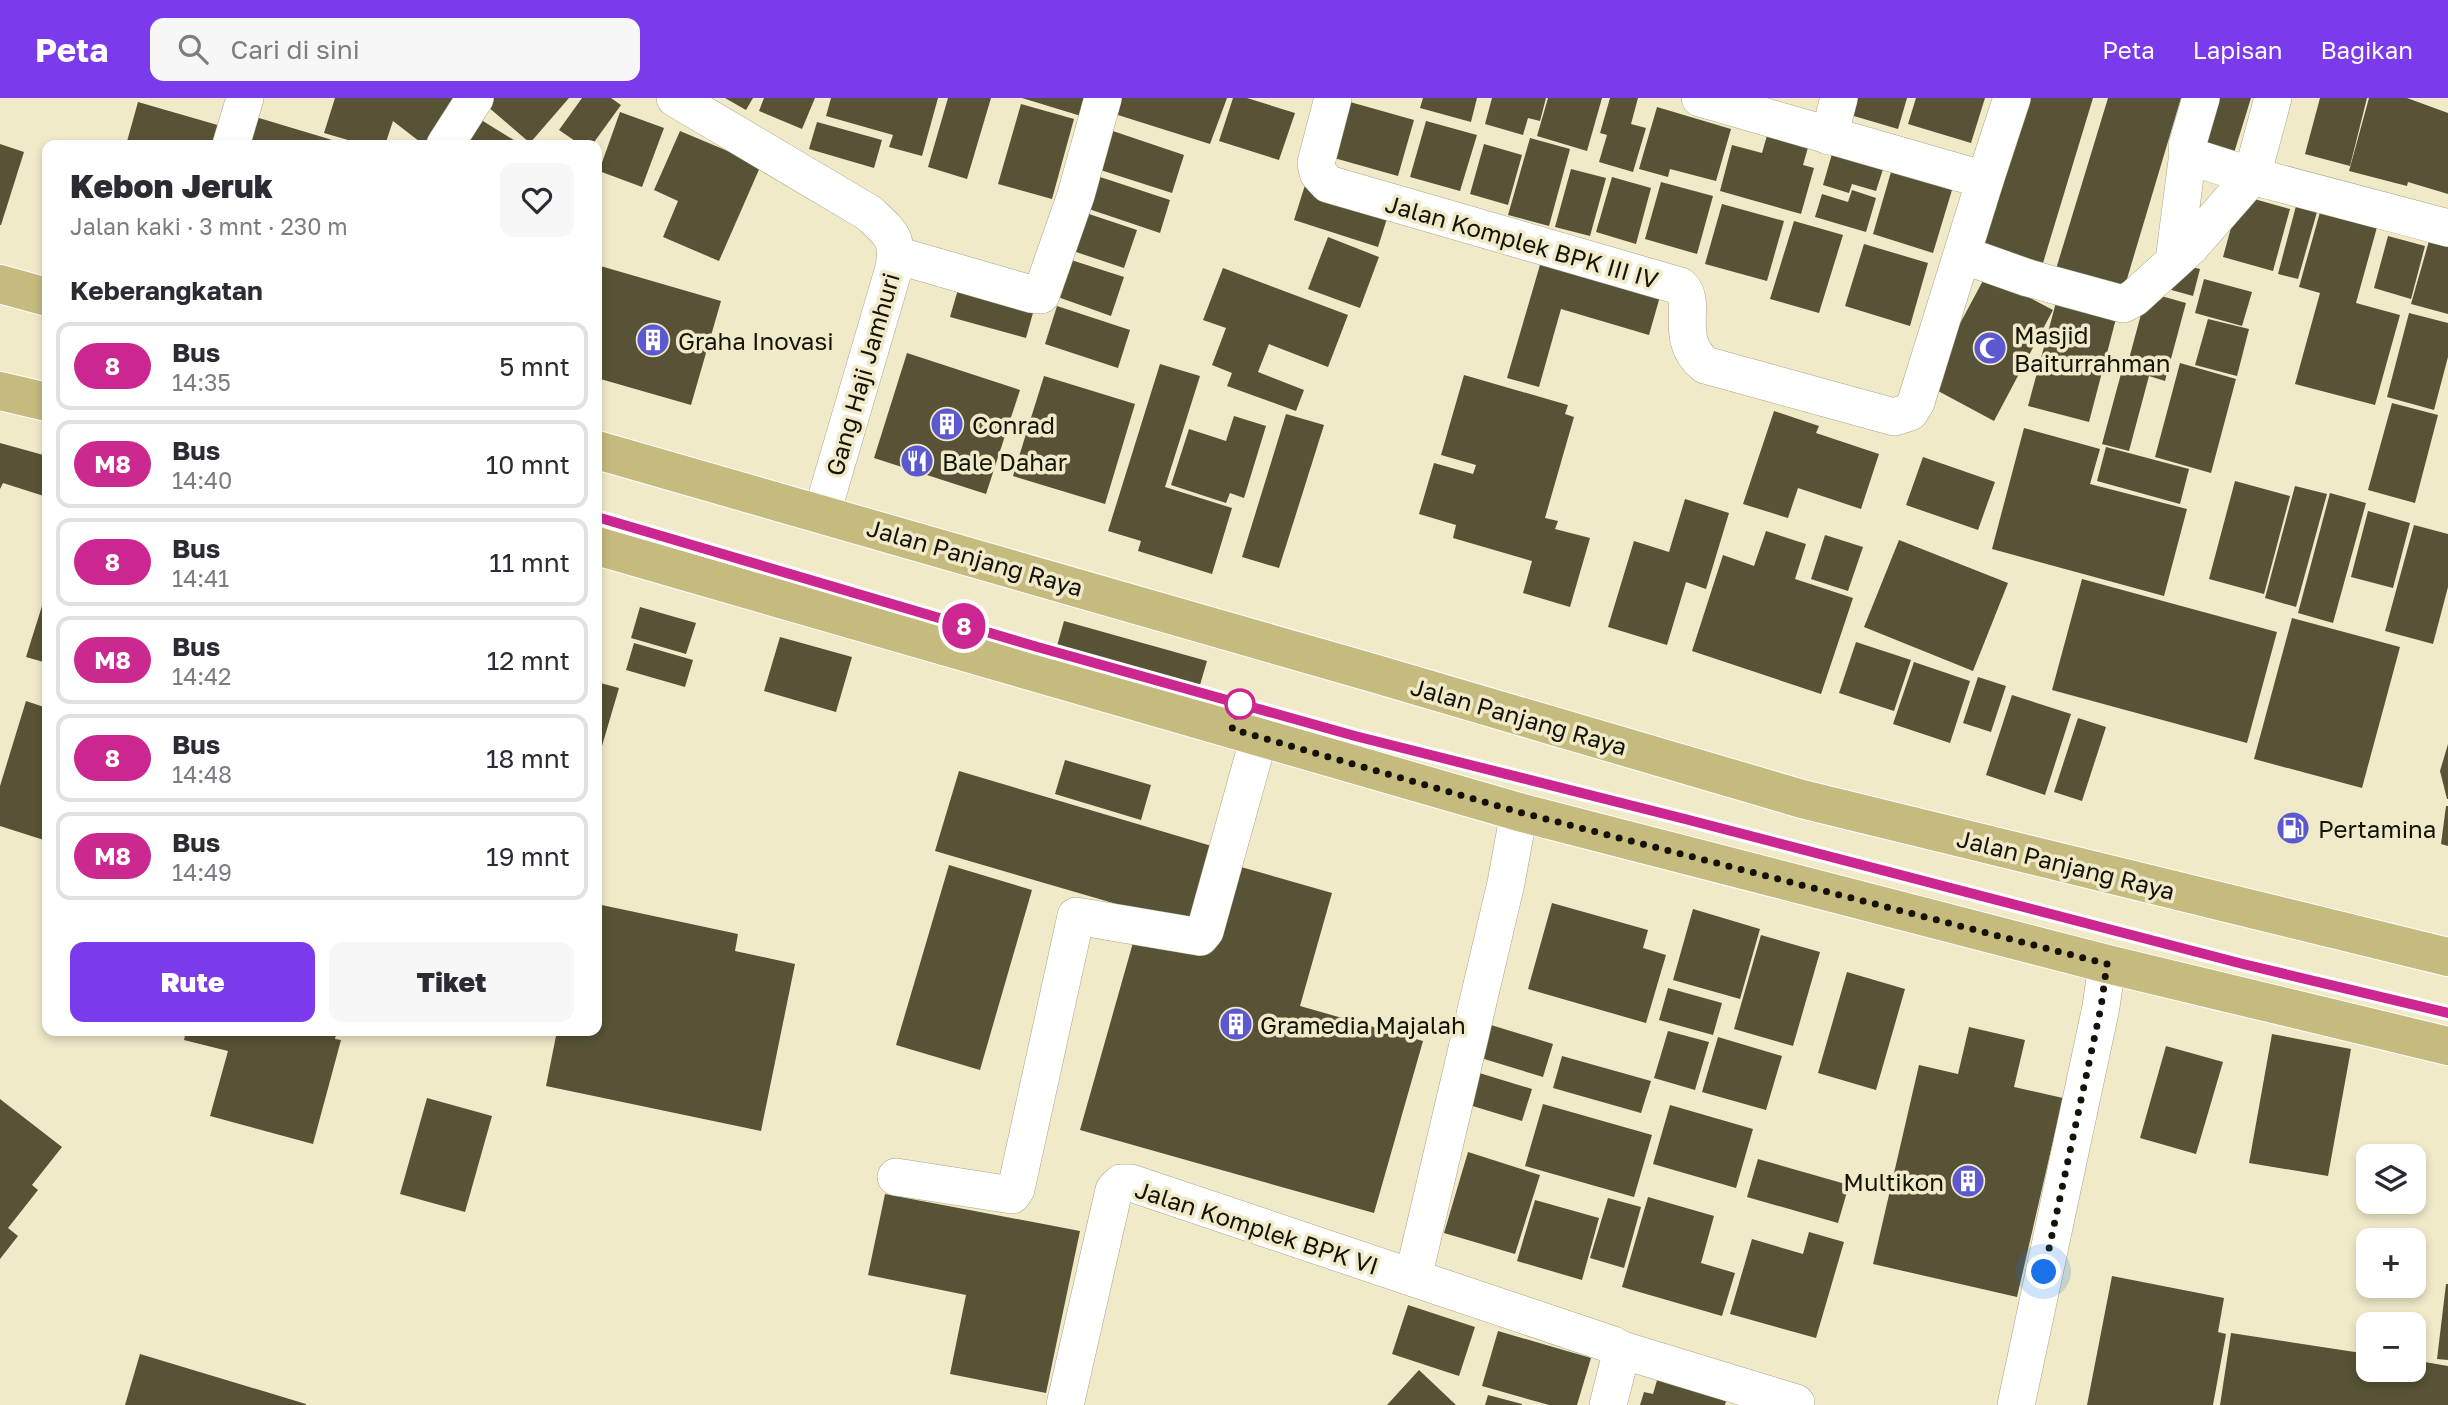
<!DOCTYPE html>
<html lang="id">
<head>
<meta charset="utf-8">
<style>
	body { margin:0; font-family:"Golos Text",sans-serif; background:#f7f7f7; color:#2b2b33; height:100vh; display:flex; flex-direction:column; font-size:26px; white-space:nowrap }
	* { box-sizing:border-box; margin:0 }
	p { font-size:23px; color:#7c7c81 }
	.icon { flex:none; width:38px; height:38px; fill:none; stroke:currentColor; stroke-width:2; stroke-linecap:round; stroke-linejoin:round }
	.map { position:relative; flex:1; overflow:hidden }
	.details { position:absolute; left:42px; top:42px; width:560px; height:896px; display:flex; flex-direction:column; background:#fff; border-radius:14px; box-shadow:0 4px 10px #0003 }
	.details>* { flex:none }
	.badge { padding:0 14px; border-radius:23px; font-size:24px; line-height:46px }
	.tools { position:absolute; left:2356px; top:1046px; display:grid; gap:14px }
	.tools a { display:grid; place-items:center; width:70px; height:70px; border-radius:14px; background:#fff; box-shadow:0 4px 10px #0003; font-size:35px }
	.you { position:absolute; width:35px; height:35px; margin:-18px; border:5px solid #fff; border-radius:50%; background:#1a73e8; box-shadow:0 0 0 10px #1a73e833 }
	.map>.badge { position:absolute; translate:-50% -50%; box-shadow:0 0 0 4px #fff }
	h2 { padding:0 28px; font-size:26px; line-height:63px }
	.round { display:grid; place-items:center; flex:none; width:74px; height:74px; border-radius:14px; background:#f7f7f7 }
	.head { display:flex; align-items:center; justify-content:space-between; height:119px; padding:0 28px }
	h1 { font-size:33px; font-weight:800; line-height:52px }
	.button { display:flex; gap:14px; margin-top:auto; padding:14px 28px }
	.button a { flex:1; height:80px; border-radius:14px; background:#7c3aed; color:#fff; font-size:28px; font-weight:800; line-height:80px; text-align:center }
	.button a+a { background:#f7f7f7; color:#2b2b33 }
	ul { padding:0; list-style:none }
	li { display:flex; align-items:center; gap:21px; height:88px; margin:0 14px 10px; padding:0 14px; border:4px solid #e1e1e2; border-radius:14px }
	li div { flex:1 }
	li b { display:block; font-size:26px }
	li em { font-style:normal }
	li .badge { min-width:77px; font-weight:700; text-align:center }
	header { display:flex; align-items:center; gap:42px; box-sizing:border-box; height:98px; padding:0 35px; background:#7c3aed; color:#fff }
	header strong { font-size:33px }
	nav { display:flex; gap:38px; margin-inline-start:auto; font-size:24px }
	.search { width:490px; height:63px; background:#f7f7f7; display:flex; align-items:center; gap:18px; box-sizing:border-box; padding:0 24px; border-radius:14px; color:#7c7c81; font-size:26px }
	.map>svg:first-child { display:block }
</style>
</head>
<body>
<header>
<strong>Peta</strong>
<div class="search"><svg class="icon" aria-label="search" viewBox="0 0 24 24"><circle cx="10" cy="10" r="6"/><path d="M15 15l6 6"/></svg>Cari di sini</div>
<nav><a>Peta</a><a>Lapisan</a><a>Bagikan</a></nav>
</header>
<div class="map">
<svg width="2448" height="1307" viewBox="0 0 2448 1307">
	<rect width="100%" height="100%" fill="#f0eac9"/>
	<!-- building -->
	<g fill="#585336">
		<path d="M335,0H469L433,47H424L393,23L385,47H365L324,35Z"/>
		<path d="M482,0H569L530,45L480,2Z"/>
		<path d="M582,0H611L621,7L592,47H581L559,32Z"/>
		<path d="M725,0H753L746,12Z"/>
		<path d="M764,0H815L802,31L759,13Z"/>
		<path d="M831,0H938L922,58L889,49L893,37L826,18Z"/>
		<path d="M948,0H991L967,81L928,69Z"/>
		<path d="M1022,0H1086L1081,18Z"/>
		<path d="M1106,0H1227L1210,46L1102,12Z"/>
		<path d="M1233,0H1247L1295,15L1279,62L1219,43Z"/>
		<path d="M1423,0H1477L1471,24L1420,10Z"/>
		<path d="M1492,0H1546L1540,23L1528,20L1523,37L1485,26Z"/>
		<path d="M1548,0H1602L1587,53L1537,38Z"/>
		<path d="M1610,0H1638L1631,26L1646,30L1633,74L1599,64L1607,37L1600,35Z"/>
		<path d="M1852,0H1907L1898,31L1847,16Z"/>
		<path d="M1916,0H1985L1971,45L1908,26Z"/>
		<path d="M2019,0H2093L2043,165L1976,144Z"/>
		<path d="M2108,0H2181L2124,191L2056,171Z"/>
		<path d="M2205,0H2251L2234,55L2193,43Z"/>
		<path d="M2320,0H2367L2350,68L2305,56Z"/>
		<path d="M2369,0H2407L2448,15V96L2408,84L2407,88L2349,73Z"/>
		<path d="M1343,2L1414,22L1398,78L1327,58Z"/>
		<path d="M138,4L221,28L215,47H126Z"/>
		<path d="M1021,6L1074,21L1052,101L998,86Z"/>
		<path d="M1657,9L1731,31L1716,83L1670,71L1668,79L1639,71Z"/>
		<path d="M620,14L664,30L642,89L599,73Z"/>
		<path d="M246,16L349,47H237Z"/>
		<path d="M478,20L522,47H461Z"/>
		<path d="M1426,23L1477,37L1460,93L1410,79Z"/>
		<path d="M817,24L882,42L874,70L809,51Z"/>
		<path d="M1770,27L1811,39L1803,67L1814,70L1801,116L1720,93L1732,47L1762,55Z"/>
		<path d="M1101,29L1184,57L1172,95L1088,68Z"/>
		<path d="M680,33L761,67L719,163L663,139L678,103L654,92Z"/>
		<path d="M1530,40L1570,51L1549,128L1508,117Z"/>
		<path d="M0,46L24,54L1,127H0Z"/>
		<path d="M1484,46L1522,57L1508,107L1470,96Z"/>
		<path d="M1834,49L1885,65L1876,93L1852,86L1849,95L1823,87Z"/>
		<path d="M1571,71L1606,80L1590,138L1555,129Z"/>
		<path d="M1891,74L1952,92L1933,155L1873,136Z"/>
		<path d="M1091,76L1170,102L1160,135L1080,108Z"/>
		<path d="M1612,79L1651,90L1636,146L1596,134Z"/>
		<path d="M1306,84L1390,111L1378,149L1294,122Z"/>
		<path d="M1661,84L1713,98L1697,156L1645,141Z"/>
		<path d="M1852,92L1876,100L1866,134L1815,119L1822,96L1848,104Z"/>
		<path d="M2240,97L2290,111L2273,173L2223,159Z"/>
		<path d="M1722,106L1784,123L1767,183L1705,166Z"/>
		<path d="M2322,107L2379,122L2356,205L2400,217L2375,307L2295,286L2320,195L2299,189Z"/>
		<path d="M2296,108L2317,114L2298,181L2278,176Z"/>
		<path d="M1080,113L1137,132L1124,170L1067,151Z"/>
		<path d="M1794,123L1843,137L1819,215L1770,201Z"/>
		<path d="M2433,129L2448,134V216L2411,206Z"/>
		<path d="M2388,138L2425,148L2411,201L2374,190Z"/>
		<path d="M1328,139L1379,159L1360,210L1308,191Z"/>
		<path d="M1864,146L1928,165L1910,228L1845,208Z"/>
		<path d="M1542,160L1661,195L1649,237L1561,211L1539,289L1507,280Z"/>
		<path d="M1068,161L1124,179L1111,218L1055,198Z"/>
		<path d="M2175,165L2200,171L2193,198L2168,191Z"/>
		<path d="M597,167L721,203L691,307L597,280Z"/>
		<path d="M1223,170L1348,217L1328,269L1269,246L1258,274L1304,292L1296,313L1227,288L1232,275L1212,267L1226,230L1203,222Z"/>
		<path d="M1986,177L2053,212L1994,323L1927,287Z"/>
		<path d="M961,181L1036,204L1026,240L950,219Z"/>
		<path d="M2204,181L2252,194L2242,228L2195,215Z"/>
		<path d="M2147,194L2186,205L2165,283L2149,278L2129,353L2102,346L2122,272L2143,277L2126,272Z"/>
		<path d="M2058,197L2118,213L2089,324L2028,308Z"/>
		<path d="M1057,208L1130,232L1118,270L1045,246Z"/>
		<path d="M2409,215L2448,225V259L2434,312L2387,299Z"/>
		<path d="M2208,221L2249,231L2237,278L2195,267Z"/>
		<path d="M907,255L1020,292L986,396L874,360Z"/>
		<path d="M2180,265L2236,281L2211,375L2155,359Z"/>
		<path d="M1160,266L1200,278L1165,389L1232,410L1212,476L1138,453L1141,443L1108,433Z"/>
		<path d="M1464,277L1568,307L1565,316L1574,319L1545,420L1558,423L1555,431L1590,440L1570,509L1523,495L1532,463L1453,440L1456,427L1419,416L1434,365L1473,376L1476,367L1441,357Z"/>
		<path d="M1044,278L1135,306L1105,406L1013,378Z"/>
		<path d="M2392,305L2438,317L2415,405L2368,392Z"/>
		<path d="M1774,313L1819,328L1816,335L1879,356L1861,411L1798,390L1788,420L1743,406Z"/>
		<path d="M1286,316L1324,327L1279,470L1242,459Z"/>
		<path d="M1234,318L1266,328L1244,400L1230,395L1226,405L1171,387L1189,331L1226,343Z"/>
		<path d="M2024,330L2100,351L2090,386L2187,411L2164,498L1992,451Z"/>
		<path d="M0,345L47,358V399L3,385L0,391Z"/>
		<path d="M2106,349L2189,371L2180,406L2097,383Z"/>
		<path d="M1923,359L1995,384L1978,432L1906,407Z"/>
		<path d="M2235,383L2290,398L2264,496L2209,481Z"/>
		<path d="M2295,388L2327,396L2296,509L2265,500Z"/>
		<path d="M2330,395L2366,405L2333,525L2298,515Z"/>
		<path d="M1685,401L1729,415L1706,491L1686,484L1667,547L1608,529L1634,443L1669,454Z"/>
		<path d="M2368,413L2410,425L2393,490L2351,479Z"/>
		<path d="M2414,427L2448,436V489L2433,546L2385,533Z"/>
		<path d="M1766,433L1806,446L1795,481L1853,500L1821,596L1692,553L1723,457L1754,468Z"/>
		<path d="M1825,437L1863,449L1848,493L1811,481Z"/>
		<path d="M1899,442L2008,485L1973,573L1864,529Z"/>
		<path d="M2082,481L2277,534L2247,645L2052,592Z"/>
		<path d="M47,492V565L26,559Z"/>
		<path d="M640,509L696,525L686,556L631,540Z"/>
		<path d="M2292,520L2400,549L2362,690L2254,661Z"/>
		<path d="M1064,523L1207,563L1200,587L1057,548Z"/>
		<path d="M780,539L852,559L836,614L764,593Z"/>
		<path d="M1856,544L1911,562L1894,613L1839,595Z"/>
		<path d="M634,545L693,562L685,589L626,572Z"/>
		<path d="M1914,564L1970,583L1950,645L1893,626Z"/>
		<path d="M1978,579L2006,588L1991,634L1963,625Z"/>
		<path d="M597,584L619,590L597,665Z"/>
		<path d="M2012,597L2071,616L2045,697L1986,677Z"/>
		<path d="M26,603L47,610V743L0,728V688Z"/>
		<path d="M2078,620L2106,629L2082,703L2054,694Z"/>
		<path d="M2448,646V701H2447L2440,673Z"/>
		<path d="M1065,662L1151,687L1141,722L1055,696Z"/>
		<path d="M959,673L1215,749L1192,828L935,753Z"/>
		<path d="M2446,708H2448V748L2441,746Z"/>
		<path d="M949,767L1032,792L980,972L896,947Z"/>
		<path d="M1234,767L1332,795L1300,908L1423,943L1374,1115L1080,1032L1136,834L1209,855Z"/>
		<path d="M1552,805L1648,832L1643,850L1666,857L1646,925L1528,891Z"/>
		<path d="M597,806L738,836L735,853L795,866L761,1033L546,988L557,933H597Z"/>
		<path d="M1693,811L1760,831L1740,901L1673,882Z"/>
		<path d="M1761,837L1820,854L1793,948L1734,931Z"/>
		<path d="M1847,874L1905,891L1876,992L1818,975Z"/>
		<path d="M1668,890L1722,905L1713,937L1659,922Z"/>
		<path d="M1491,927L1553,946L1543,979L1481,960Z"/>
		<path d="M1969,929L2025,942L2014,989L2063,1000L2017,1199L1873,1166L1919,967L1958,976Z"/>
		<path d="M186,933H337L335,941L341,942L313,1046L210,1018L228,953L184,942Z"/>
		<path d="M1668,933L1709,944L1695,992L1654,980Z"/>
		<path d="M2272,936L2351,951L2328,1078L2249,1065Z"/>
		<path d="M1718,939L1782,958L1766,1012L1702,994Z"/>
		<path d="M2166,948L2223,964L2196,1056L2140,1040Z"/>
		<path d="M1562,958L1651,983L1641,1015L1553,990Z"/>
		<path d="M1476,974L1532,991L1522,1023L1466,1006Z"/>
		<path d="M427,1000L492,1018L465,1114L400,1096Z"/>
		<path d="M0,1001L62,1049L32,1087L38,1092L8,1130L18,1138L0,1161Z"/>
		<path d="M1543,1006L1652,1037L1634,1099L1525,1068Z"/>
		<path d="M1670,1007L1753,1031L1736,1090L1653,1066Z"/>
		<path d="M1468,1054L1540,1077L1515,1156L1444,1135Z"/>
		<path d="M1758,1061L1849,1087L1838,1125L1747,1099Z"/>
		<path d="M885,1096L1080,1133L1046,1295L950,1276L966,1197L868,1177Z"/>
		<path d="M1648,1099L1714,1118L1701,1165L1735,1175L1722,1218L1622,1189Z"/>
		<path d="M1608,1100L1641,1109L1624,1170L1590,1160Z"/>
		<path d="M1535,1102L1599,1120L1582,1182L1517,1163Z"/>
		<path d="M1809,1134L1844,1144L1816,1240L1730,1216L1752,1141L1803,1156Z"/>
		<path d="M2112,1178L2224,1200L2218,1234L2226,1236L2213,1307H2087Z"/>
		<path d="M2446,1186H2448V1262L2437,1261Z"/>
		<path d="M1408,1207L1475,1229L1459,1278L1392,1256Z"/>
		<path d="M1498,1233L1591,1260L1577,1307H1549L1482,1288Z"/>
		<path d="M2231,1235L2368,1256V1272H2413V1262L2448,1268V1307H2220Z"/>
		<path d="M140,1256L306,1306V1307H125Z"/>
		<path d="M1419,1272L1456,1307H1387Z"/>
		<path d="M1660,1272L1729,1292L1725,1307H1640L1644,1294L1653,1296Z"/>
		<path d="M1488,1297L1522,1306V1307H1485Z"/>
	</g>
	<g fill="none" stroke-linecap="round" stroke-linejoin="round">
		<defs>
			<g id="street">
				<path d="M675,0L869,115C890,135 899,139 894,170L822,415"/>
				<path d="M1333,0L1316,65L1318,75L1328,86L1680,188C1699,204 1672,240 1705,267L1894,319L1910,314L1916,304L1985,82L1700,0"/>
				<path d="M2201,0L2187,48L2188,55L2195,60L2252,78L2273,0"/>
				<path d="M1829,38L1839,0"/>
				<path d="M231,47L245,0"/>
				<path d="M445,47L475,0"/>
				<path d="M1985,82L2012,0"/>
				<path d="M896,157L1031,196L1041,197L1076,97L1103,0"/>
				<path d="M1963,157L2028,180L2123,206L2134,200L2191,148L2252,78L2448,130"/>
				<path d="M2174,163L2188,55"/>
				<path d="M896,1079L1012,1097L1016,1091L1076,818L1200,839L1205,833L1259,639"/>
				<path d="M1413,1180L1506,785L1519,714"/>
				<path d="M1622,1252L1796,1305"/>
				<path d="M1065,1307L1114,1092L1121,1085H1131L1613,1247L1622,1252L1608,1307"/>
				<path d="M2016,1307L2101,909L2107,866"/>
			</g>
			<g id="primary">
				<path d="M0,186L47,199"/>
				<path d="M0,293L47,304"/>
				<path d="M597,352L1373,575L1802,701L2448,859"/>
				<path d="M597,448L1519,714L2107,866L2448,948"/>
			</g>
		</defs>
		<!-- street casing -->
		<use href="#street" stroke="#aaa485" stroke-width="38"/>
		<!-- primary casing -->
		<use href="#primary" stroke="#fff" stroke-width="40"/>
		<!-- street -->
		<use href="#street" stroke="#fff" stroke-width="37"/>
		<!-- primary -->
		<use href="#primary" stroke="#c5bb7f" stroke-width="38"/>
	</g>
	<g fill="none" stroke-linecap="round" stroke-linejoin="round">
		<defs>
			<path id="line" d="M597,419L1034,548L1355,638L1685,721L2243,866L2448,915"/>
		</defs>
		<!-- line casing -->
		<use href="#line" stroke="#fff" stroke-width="16"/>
		<!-- line -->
		<use href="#line" stroke="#cc2790" stroke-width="10"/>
		<!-- walk -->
		<path stroke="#151307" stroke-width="7" stroke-dasharray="0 12.6" d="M1240,606L1232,631L1519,714L2107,866L2101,909L2044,1174"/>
	</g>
	<!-- icons -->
	<defs>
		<symbol id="building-disc" viewBox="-11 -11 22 22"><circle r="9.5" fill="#5b58d0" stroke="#f0eac9"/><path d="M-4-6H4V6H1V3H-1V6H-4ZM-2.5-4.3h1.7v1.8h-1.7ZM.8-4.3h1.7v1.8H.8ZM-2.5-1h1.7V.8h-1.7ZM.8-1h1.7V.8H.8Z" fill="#fff"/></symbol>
		<symbol id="mosque-disc" viewBox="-11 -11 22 22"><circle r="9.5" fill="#5b58d0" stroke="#f0eac9"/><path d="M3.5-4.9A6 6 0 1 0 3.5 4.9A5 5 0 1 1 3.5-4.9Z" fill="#fff"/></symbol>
		<symbol id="restaurant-disc" viewBox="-11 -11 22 22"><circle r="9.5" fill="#5b58d0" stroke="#f0eac9"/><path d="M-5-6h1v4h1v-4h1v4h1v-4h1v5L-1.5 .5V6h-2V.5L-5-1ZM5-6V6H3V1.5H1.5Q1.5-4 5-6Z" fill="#fff"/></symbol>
		<symbol id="fuel-disc" viewBox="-11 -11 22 22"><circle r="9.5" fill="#5b58d0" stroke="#f0eac9"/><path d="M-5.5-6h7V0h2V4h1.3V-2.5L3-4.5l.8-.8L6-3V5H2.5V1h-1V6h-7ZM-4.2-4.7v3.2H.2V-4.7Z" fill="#fff"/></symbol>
	</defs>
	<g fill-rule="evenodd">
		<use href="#building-disc" x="634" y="223" width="38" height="38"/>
		<use href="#mosque-disc" x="1971" y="231" width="38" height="38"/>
		<use href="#building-disc" x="928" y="307" width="38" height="38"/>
		<use href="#restaurant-disc" x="898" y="344" width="38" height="38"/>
		<use href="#fuel-disc" x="2274" y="711" width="38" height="38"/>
		<use href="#building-disc" x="1217" y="907" width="38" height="38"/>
		<use href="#building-disc" x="1949" y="1064" width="38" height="38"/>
	</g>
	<!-- markers -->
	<circle fill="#fff" stroke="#cc2790" stroke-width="3.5" cx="1240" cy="606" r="14"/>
	<g text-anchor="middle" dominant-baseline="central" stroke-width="7" stroke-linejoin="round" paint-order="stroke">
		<!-- street labels -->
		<g font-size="24" fill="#151307" stroke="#f0eac9">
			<text transform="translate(1522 143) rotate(16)">Jalan Komplek BPK III IV</text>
			<text transform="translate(862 276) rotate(-74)">Gang Haji Jamhuri</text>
			<text transform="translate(975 459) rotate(16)">Jalan Panjang Raya</text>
			<text transform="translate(1519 618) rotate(16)">Jalan Panjang Raya</text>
			<text transform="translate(2066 766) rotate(14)">Jalan Panjang Raya</text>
			<text transform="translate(1257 1129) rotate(18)">Jalan Komplek BPK VI</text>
		</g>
		<!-- poi labels -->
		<g font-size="24" fill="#151307" stroke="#f0eac9" text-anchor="start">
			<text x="2014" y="236">Masjid<tspan x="2014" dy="28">Baiturrahman</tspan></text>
			<text x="678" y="242">Graha Inovasi</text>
			<text x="972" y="326">Conrad</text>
			<text x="942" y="363">Bale Dahar</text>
			<text x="2318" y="730">Pertamina</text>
			<text x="1260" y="926">Gramedia Majalah</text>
			<text x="1944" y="1083" text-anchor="end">Multikon</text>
		</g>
	</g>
</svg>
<div class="tools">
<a><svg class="icon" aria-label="layers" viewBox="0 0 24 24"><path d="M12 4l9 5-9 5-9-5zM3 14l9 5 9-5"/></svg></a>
<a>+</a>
<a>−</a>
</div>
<div class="you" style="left:2044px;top:1174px"></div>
<b class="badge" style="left:964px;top:528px;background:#cc2790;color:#fff">8</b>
<section class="details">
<div class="head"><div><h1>Kebon Jeruk</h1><p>Jalan kaki · 3 mnt · 230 m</p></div><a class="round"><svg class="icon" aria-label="heart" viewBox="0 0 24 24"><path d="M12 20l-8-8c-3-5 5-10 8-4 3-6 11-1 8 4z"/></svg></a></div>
<h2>Keberangkatan</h2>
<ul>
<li><span class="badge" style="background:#cc2790;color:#fff">8</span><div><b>Bus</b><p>14:35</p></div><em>5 mnt</em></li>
<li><span class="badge" style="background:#cb2990;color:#fff">M8</span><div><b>Bus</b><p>14:40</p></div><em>10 mnt</em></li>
<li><span class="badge" style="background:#cc2790;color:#fff">8</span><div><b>Bus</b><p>14:41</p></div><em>11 mnt</em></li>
<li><span class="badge" style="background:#cb2990;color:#fff">M8</span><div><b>Bus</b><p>14:42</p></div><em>12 mnt</em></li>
<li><span class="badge" style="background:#cc2790;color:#fff">8</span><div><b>Bus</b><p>14:48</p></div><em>18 mnt</em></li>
<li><span class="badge" style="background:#cb2990;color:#fff">M8</span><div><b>Bus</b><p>14:49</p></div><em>19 mnt</em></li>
</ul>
<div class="button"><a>Rute</a><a>Tiket</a></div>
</section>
</div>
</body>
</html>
